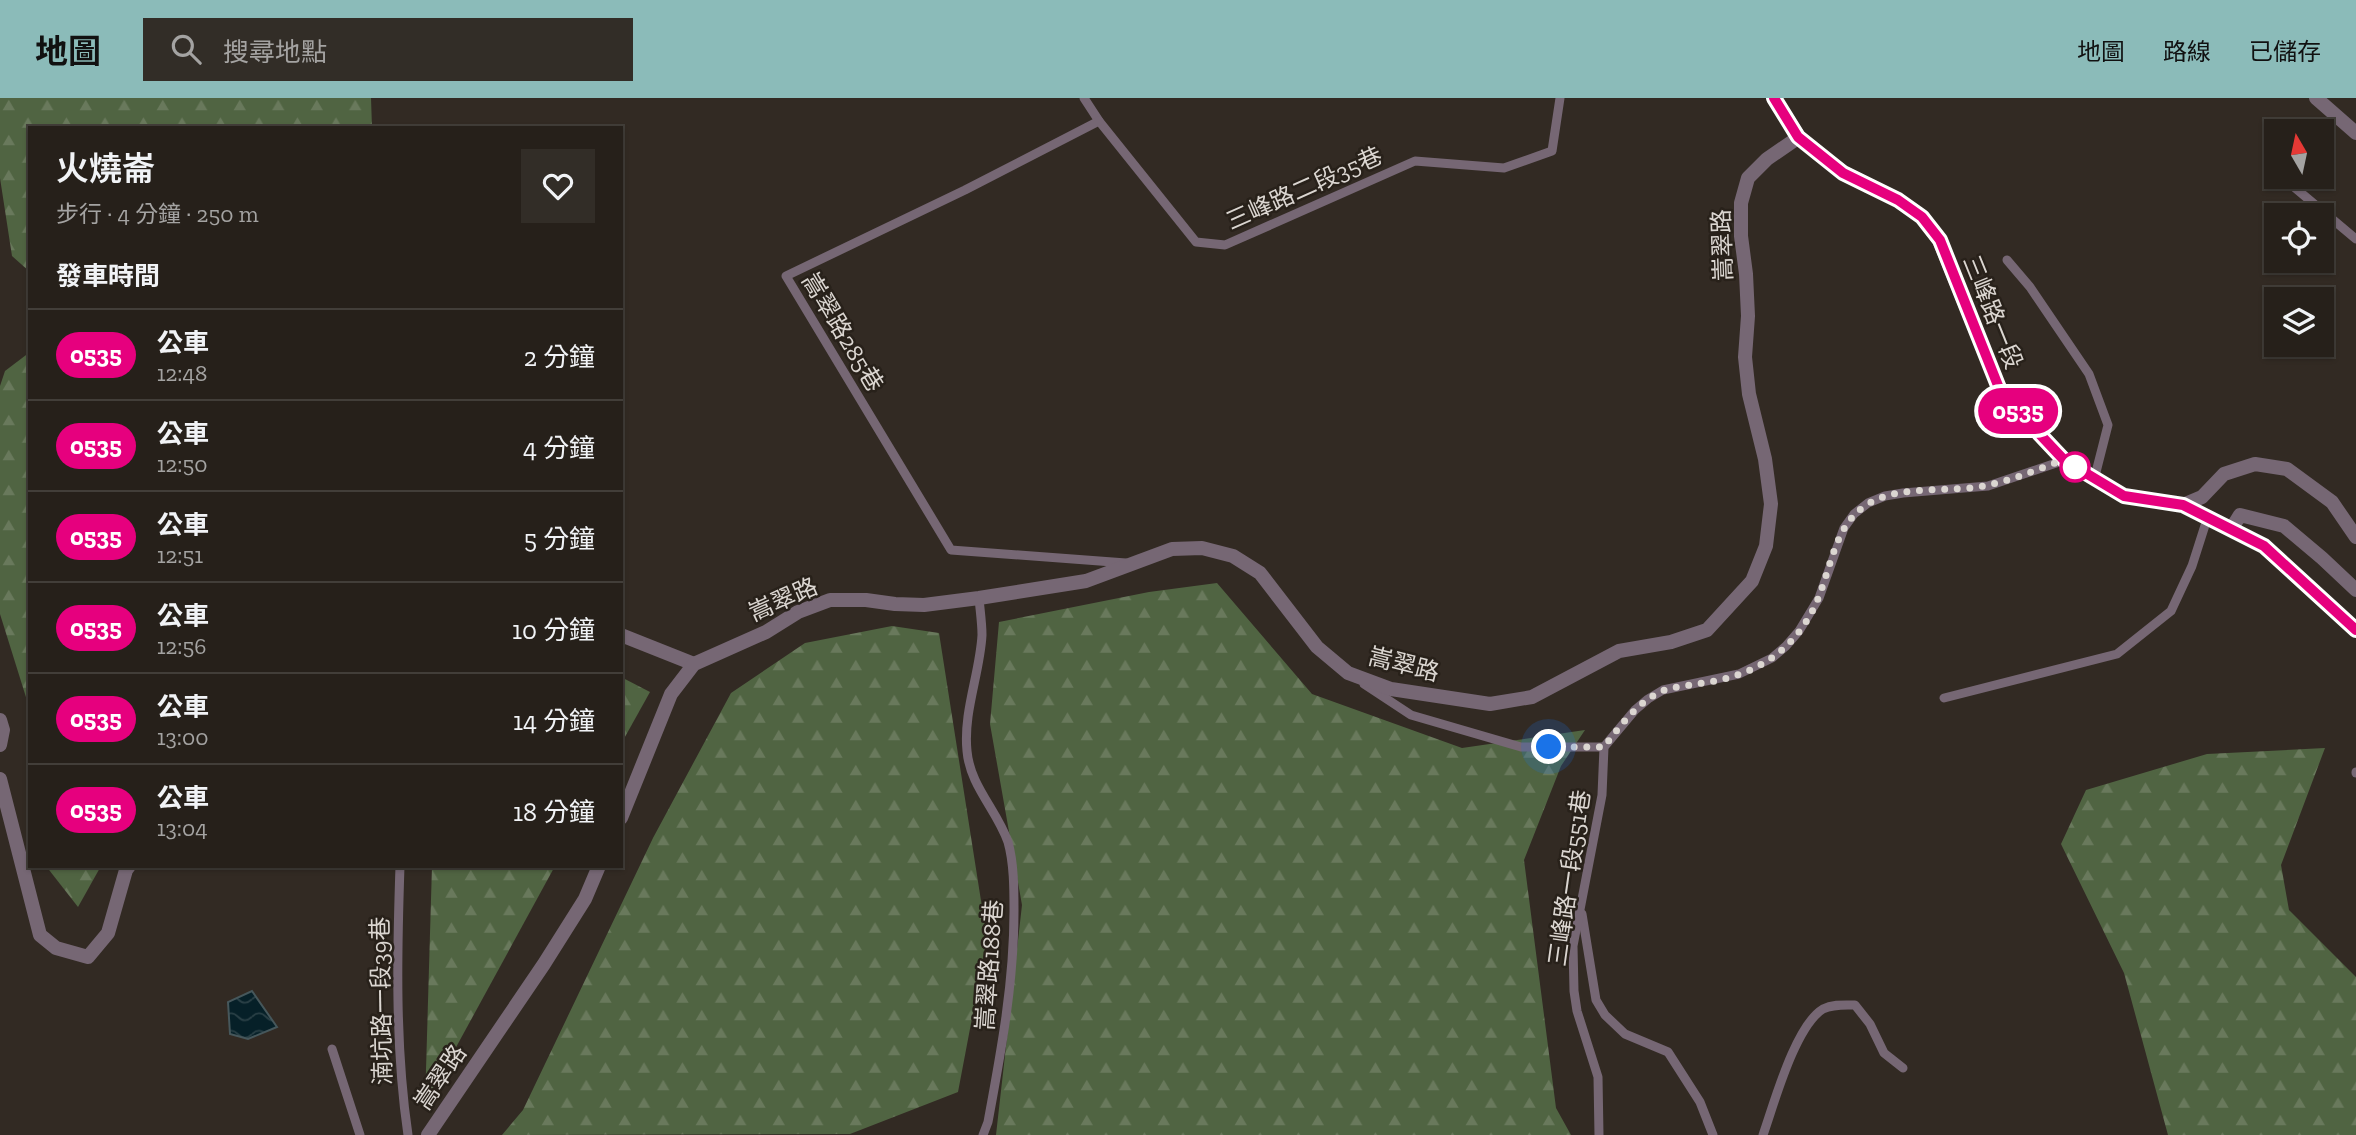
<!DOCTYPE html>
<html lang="zh-TW">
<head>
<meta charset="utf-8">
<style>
	body { margin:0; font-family:"Zilla Slab","Noto Sans TC",serif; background:#322d27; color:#f1f3f6; height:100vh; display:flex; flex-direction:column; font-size:26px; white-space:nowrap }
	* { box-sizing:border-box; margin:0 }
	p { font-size:23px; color:#a4a3a2 }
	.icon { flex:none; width:38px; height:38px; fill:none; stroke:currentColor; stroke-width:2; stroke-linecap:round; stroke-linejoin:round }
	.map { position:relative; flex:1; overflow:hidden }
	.details { position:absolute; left:28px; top:28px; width:595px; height:742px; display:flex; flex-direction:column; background:#26201a; border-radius:0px; box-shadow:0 2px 5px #0004,0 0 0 2px #423e39 }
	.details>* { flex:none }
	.badge { padding:0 14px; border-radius:23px; font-size:24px; line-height:46px }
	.needle { width:46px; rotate:351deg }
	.controls { position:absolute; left:2264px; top:21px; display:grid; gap:14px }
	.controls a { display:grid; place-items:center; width:70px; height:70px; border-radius:0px; background:#26201a; box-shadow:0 2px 5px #0004,0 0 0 2px #423e39; font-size:35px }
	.you { position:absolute; width:35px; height:35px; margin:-18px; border:5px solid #fff; border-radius:50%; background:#1a73e8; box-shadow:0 0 0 10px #1a73e833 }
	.map>.badge { position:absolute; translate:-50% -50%; box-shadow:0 0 0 4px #fff }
	h2 { padding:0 28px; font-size:26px; line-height:63px }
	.round { display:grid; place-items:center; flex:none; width:74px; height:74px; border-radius:0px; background:#322d27 }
	.head { display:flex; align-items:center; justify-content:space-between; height:119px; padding:0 28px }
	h1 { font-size:33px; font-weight:600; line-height:52px }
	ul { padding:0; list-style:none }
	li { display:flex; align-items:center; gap:21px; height:91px; padding:0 28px; border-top:2px solid #423e39 }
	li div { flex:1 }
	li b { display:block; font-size:26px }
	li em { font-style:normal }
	li .badge { min-width:77px; font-weight:700; text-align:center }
	header { display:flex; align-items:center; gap:42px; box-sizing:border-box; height:98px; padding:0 35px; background:#8bbbb9; color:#111 }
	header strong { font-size:33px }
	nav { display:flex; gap:38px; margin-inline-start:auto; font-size:24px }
	.search { width:490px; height:63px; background:#322d27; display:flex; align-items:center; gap:18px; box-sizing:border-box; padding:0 24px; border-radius:0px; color:#a4a3a2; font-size:26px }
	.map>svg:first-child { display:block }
</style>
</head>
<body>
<header>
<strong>地圖</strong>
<div class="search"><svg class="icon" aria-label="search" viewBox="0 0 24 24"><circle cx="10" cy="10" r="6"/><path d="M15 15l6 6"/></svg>搜尋地點</div>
<nav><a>地圖</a><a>路線</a><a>已儲存</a></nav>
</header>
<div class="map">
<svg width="2356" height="1037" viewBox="0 0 2356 1037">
	<defs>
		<pattern id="forest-firs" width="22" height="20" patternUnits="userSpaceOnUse" patternTransform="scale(1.75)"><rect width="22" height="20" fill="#506442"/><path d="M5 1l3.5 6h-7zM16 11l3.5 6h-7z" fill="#69795c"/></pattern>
		<pattern id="water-waves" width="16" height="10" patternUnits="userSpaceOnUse" patternTransform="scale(1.75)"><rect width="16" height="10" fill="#062028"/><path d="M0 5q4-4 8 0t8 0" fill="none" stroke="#2a4046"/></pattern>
	</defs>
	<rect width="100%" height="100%" fill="#322a23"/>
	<!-- forest -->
	<g fill="url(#forest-firs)">
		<path d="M0,0H371L372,30H30V174L12,158L0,80Z"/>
		<path d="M30,254V612L0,516V288L5,273Z"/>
		<path d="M1217,485L1312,596L1462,650L1585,632L1561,668L1524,762L1556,1010L1571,1037H996L1022,807L990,626L999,524L1149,494Z"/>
		<path d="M892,528L939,535L987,841L958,994L850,1036L502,1037L523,1012L653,740L731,595L805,545Z"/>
		<path d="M621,579L650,594L621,646Z"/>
		<path d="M2325,650L2281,767L2289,812L2356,879V1037H2168L2124,875L2061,746L2086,692L2207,656Z"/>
		<path d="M46,768H101L78,809Z"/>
		<path d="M432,768H555L425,1006Z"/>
	</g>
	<!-- water -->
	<path fill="url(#water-waves)" stroke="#46575b" stroke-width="2" d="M252,893L277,929L248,941L230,936L228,904Z"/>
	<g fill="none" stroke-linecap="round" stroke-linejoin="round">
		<!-- lane -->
		<g stroke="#766774" stroke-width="9">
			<path d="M1084,0L1099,23L1196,144L1225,147L1415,63L1504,70L1552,53L1560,0"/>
			<path d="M1099,23L965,92L786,178L951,452L1126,465"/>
			<path d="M2294,89L2356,141"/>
			<path d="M2007,162L2030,189L2089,276L2108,327L2094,382"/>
			<path d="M979,500C980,512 982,525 982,537C980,575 963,614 967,653C970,688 997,712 1008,744C1014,765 1014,792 1014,813C1014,885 1001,954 988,1024L983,1037"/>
			<path d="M1364,586L1411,617L1521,649H1604"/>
			<path d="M1944,600L2117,556L2171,513L2192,468L2208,418"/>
			<path d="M2356,674V675"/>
			<path d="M400,768C397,857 395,949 408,1037"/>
			<path d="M1582,816L1596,902L1605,917L1625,936L1668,954L1700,1004L1713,1037"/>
			<path d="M332,951L360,1037"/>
			<path d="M1599,1037L1598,979L1577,913L1574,893L1573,848L1602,697L1604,649L1635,612L1648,601L1663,592L1739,576L1772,560L1786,548L1799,533L1819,500L1844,430L1854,416L1868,405L1885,398L1903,395L1988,388L2065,362"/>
			<path d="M1763,1037C1774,1006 1795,928 1823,911C1833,906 1844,907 1855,907L1870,926L1884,955L1903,970"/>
		</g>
		<!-- street -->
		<g stroke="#766774" stroke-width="14">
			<path d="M2316,0L2356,35"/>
			<path d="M2183,407L2202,399L2224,376L2255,366L2287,371L2332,404L2356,439"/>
			<path d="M2232,430L2240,417L2284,428L2322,460L2356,492"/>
			<path d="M621,537L694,566"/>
			<path d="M0,622L3,632L0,647"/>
			<path d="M0,681L40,837L56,850L88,859L108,835L126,772L129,768"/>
			<path d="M621,720L671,596L694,566L766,534L798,514L830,502H866L895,506L924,507L979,500L1086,483L1172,451L1202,450L1233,458L1260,475L1317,549L1348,575L1391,591L1490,606L1532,599L1619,553L1671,544L1707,532L1752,483L1766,448L1771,406L1765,361L1749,296L1745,259L1748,218L1746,176L1741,138V105L1748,80L1767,61L1799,39"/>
			<path d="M428,1037L544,866L585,801L599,768"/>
		</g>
		<!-- secondary -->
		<path stroke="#9f899c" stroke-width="14" d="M1774,0L1799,39L1817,55L1843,74L1898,102L1922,119L1939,142L2001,295L2065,362L2124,398L2183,407L2264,448L2356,532"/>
	</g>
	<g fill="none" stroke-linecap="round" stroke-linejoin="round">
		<defs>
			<path id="line" d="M1774,0L1798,39L1843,75L1898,102L1922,119L1940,142L2001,295L2064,362L2124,398L2183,407L2264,448L2356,532"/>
		</defs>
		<!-- line casing -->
		<use href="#line" stroke="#fff" stroke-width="16"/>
		<!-- line -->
		<use href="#line" stroke="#e6007e" stroke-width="10"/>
		<!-- walk -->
		<path stroke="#dbd6d1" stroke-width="7" stroke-dasharray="0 12.6" d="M1549,649H1604C1619,629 1637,605 1660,594C1673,588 1688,588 1702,585C1732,581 1761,571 1784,550C1799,537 1812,517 1819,498C1832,465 1836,425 1868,406C1903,385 1950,396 1988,387C2014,382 2040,370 2064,362L2079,372L2075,369"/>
	</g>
	<!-- markers -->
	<circle fill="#fff" stroke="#e6007e" stroke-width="3.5" cx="2075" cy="369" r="14"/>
	<g text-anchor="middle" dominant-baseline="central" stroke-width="5" stroke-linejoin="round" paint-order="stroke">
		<!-- street labels -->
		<g font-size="24" fill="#dbd6d1" stroke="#28211a">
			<text transform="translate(1304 90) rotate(-24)">三峰路二段35巷</text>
			<text transform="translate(1722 147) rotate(-92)">嵩翠路</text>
			<text transform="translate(1993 214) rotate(68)">三峰路一段</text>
			<text transform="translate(843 234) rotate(59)">嵩翠路285巷</text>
			<text transform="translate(783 501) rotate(-24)">嵩翠路</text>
			<text transform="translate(1404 566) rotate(14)">嵩翠路</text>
			<text transform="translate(1569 780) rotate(-82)">三峰路一段551巷</text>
			<text transform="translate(989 867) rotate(-86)">嵩翠路188巷</text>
			<text transform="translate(381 903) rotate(-91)">湳坑路一段39巷</text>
			<text transform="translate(440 979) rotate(-56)">嵩翠路</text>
		</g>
	</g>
</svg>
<div class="controls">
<a><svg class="needle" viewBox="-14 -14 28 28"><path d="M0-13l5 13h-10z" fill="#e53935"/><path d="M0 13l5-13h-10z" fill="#a4a3a2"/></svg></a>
<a><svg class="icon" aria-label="locate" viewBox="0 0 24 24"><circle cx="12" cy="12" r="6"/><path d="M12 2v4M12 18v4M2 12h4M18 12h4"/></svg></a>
<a><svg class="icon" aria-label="layers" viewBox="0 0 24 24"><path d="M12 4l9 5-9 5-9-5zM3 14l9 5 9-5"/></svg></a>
</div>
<div class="you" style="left:1549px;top:649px"></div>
<b class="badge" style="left:2018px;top:313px;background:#e6007e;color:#fff">0535</b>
<section class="details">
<div class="head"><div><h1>火燒崙</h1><p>步行 · 4 分鐘 · 250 m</p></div><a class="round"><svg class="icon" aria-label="heart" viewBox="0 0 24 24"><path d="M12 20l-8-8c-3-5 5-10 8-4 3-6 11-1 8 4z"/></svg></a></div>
<h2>發車時間</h2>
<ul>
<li><span class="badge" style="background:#e6007e;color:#fff">0535</span><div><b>公車</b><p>12:48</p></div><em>2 分鐘</em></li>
<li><span class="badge" style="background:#e6007e;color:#fff">0535</span><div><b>公車</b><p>12:50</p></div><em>4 分鐘</em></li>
<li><span class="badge" style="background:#e6007e;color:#fff">0535</span><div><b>公車</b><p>12:51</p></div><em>5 分鐘</em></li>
<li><span class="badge" style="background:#e6007e;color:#fff">0535</span><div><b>公車</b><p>12:56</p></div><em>10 分鐘</em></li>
<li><span class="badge" style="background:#e6007e;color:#fff">0535</span><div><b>公車</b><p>13:00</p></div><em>14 分鐘</em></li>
<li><span class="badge" style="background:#e6007e;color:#fff">0535</span><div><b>公車</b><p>13:04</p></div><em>18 分鐘</em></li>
</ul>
</section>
</div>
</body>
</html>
